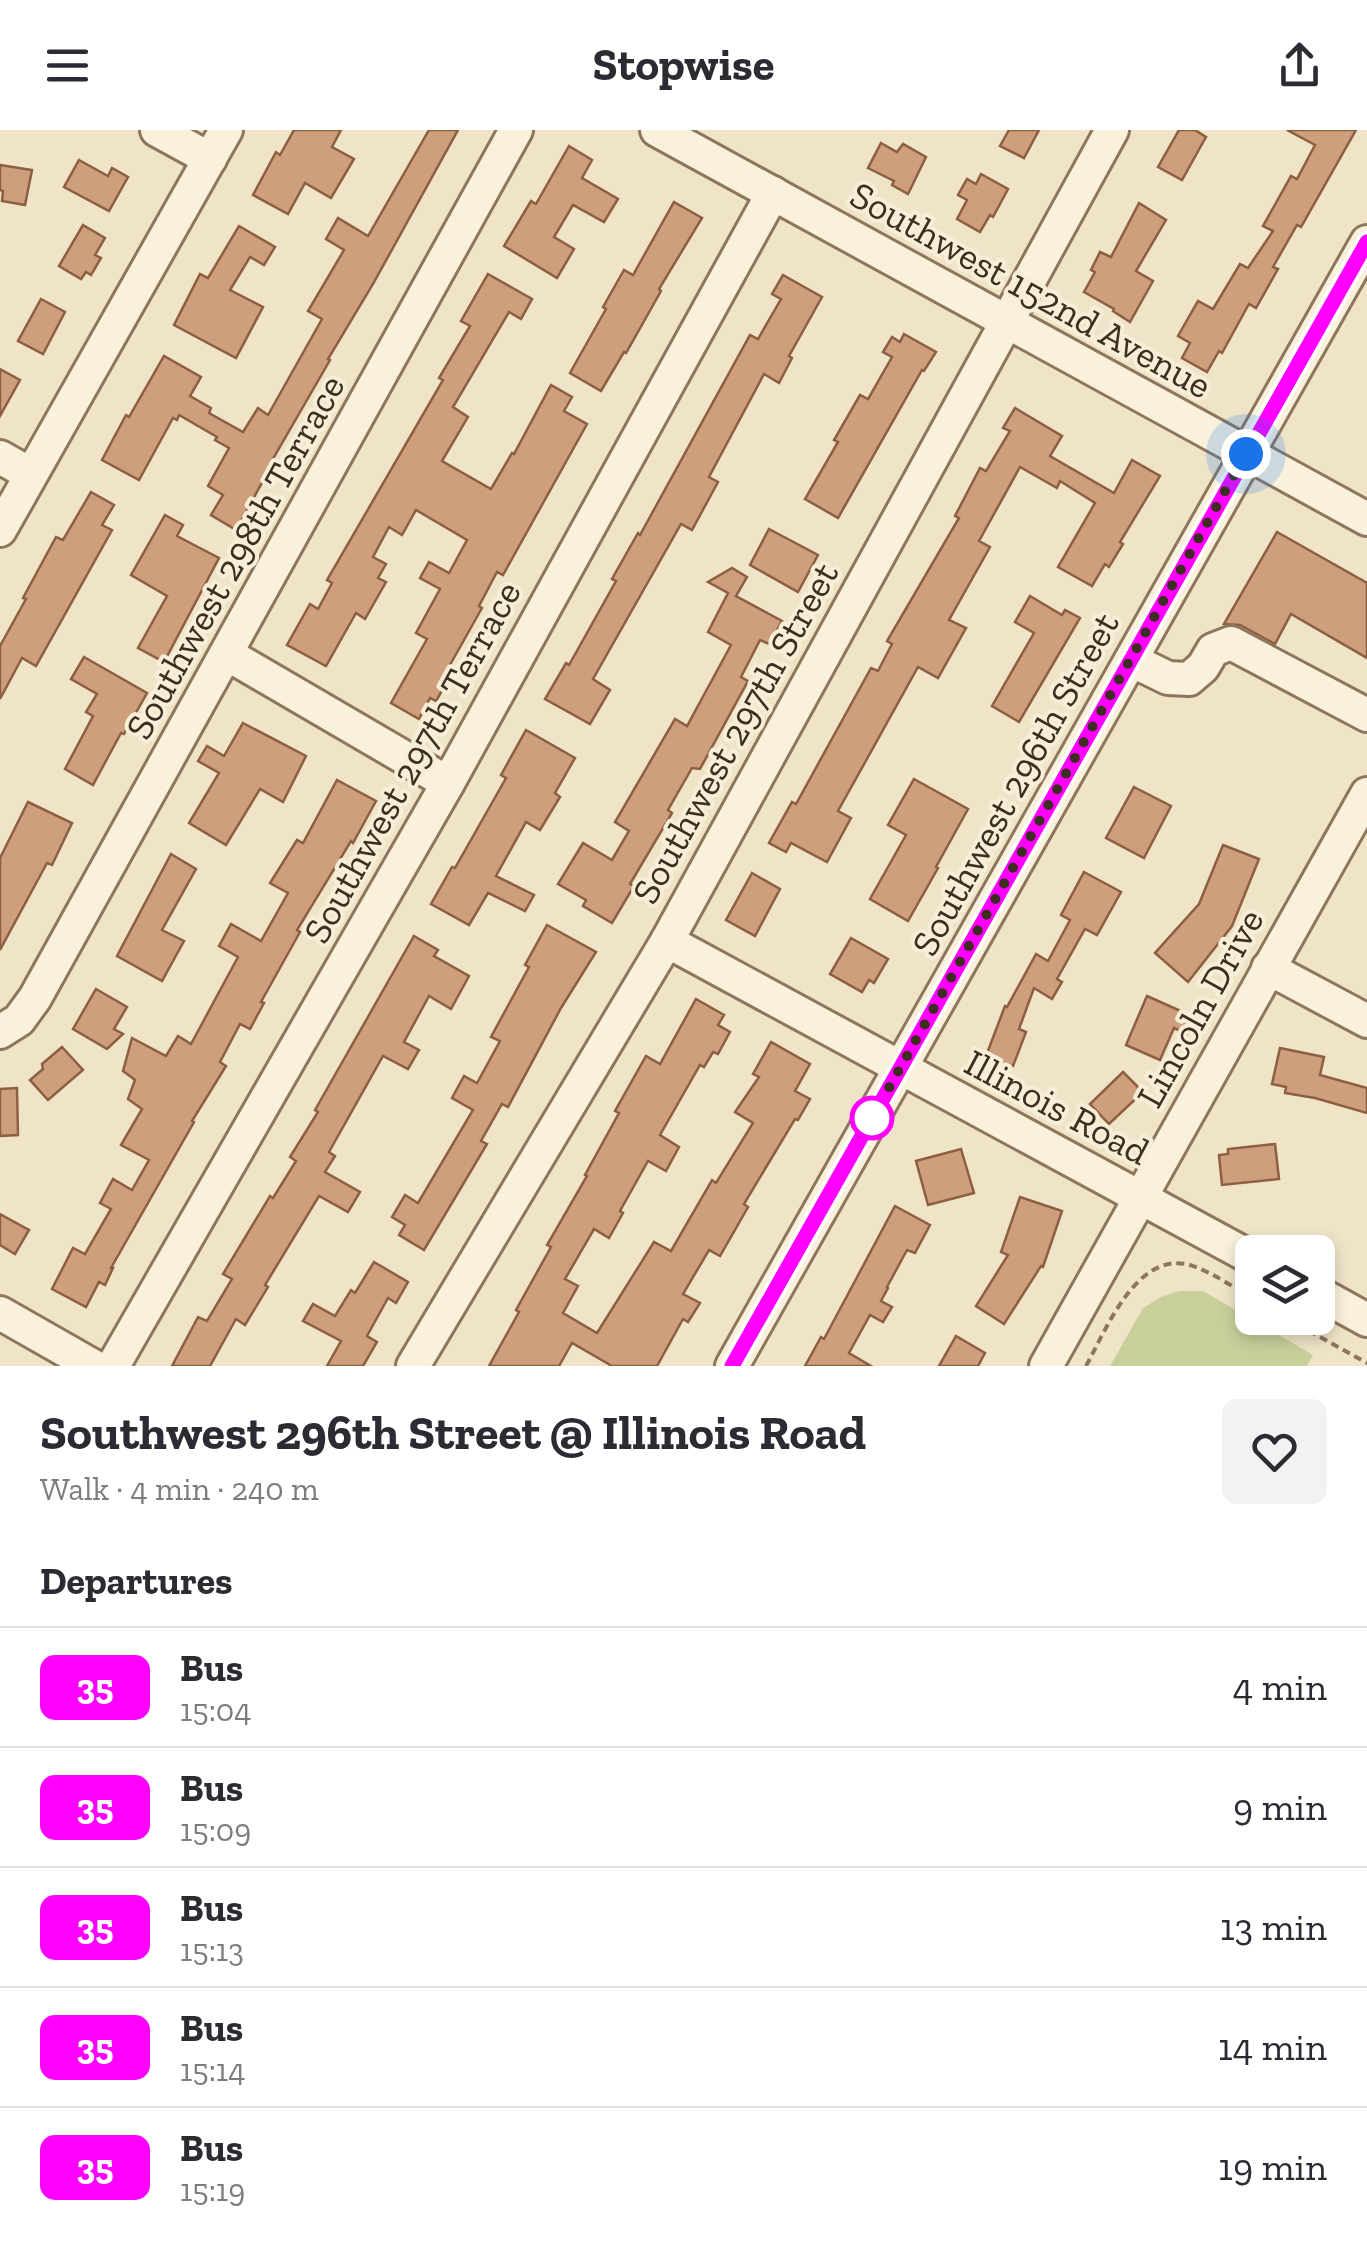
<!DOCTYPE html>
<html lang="en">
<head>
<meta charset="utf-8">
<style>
	body { margin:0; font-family:"Zilla Slab",serif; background:#f2f2f3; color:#2b2b33; height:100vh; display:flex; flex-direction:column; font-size:38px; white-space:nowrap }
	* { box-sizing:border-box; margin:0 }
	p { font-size:32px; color:#7c7c81 }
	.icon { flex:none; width:55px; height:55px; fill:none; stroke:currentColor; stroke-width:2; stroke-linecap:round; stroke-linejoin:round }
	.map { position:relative; height:1236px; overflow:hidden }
	.drawer { display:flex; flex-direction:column; background:#fff; flex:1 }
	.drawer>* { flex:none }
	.badge { padding:0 20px; border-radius:15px; font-size:35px; line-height:65px }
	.fabs { position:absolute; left:1235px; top:1105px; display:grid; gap:20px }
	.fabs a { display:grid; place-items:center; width:100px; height:100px; border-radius:15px; background:#fff; box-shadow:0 5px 15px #0003; font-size:50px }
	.you { position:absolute; width:50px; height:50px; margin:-25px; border:8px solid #fff; border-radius:50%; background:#1a73e8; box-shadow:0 0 0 15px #1a73e833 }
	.map>.badge { position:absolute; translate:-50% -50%; box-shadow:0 0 0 5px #fff }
	h2 { padding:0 40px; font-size:38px; line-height:90px }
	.round { display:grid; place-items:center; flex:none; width:105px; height:105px; border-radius:15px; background:#f2f2f3 }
	.overview { display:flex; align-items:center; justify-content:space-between; height:170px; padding:0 40px }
	h1 { font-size:48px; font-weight:800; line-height:75px }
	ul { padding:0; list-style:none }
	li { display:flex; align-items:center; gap:30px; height:120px; padding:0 40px; border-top:2px solid #e1e1e2 }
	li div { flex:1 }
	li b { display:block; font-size:38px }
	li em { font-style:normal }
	li .badge { min-width:110px; font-weight:700; text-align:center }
	header { display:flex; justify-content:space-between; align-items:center; height:130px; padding:0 40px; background:#fff; font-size:45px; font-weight:800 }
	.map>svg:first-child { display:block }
</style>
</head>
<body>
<header><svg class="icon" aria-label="menu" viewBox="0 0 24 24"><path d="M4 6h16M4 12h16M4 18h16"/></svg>Stopwise<svg class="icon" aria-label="share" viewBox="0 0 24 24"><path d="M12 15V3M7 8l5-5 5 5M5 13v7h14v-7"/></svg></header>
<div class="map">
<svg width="1367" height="1236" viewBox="0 0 1367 1236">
	<rect width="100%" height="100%" fill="#f0e4c8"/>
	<!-- grass -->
	<path fill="#c9cf9b" d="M1179,1161H1203L1313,1225L1307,1236H1110L1143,1178L1161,1167Z"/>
	<!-- building -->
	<g fill="#cf9f7d" stroke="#8d5f41" stroke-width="2.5">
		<path d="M294,0H341L332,17L354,29L331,68L305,53L288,84L253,65L276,22L280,25Z"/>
		<path d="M429,0H458L373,154L328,229L330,230L262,348L264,349L236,400L211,385L223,365L208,356L229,318L215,310L217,307L179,285L177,290L173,288L139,350L102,330L126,285L129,287L164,226L201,247L190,266L211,278L209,283L243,302L258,278L268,285L322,189L308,181L344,120L326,109L338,88L368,106Z"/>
		<path d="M1009,0H1039L1024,28L1000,16Z"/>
		<path d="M1179,0H1195L1206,7L1182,50L1158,37Z"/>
		<path d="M1287,0H1356L1301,97L1297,95L1273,137L1278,139L1256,178L1249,174L1222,223L1219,221L1207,242L1182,228L1190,213L1178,206L1198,171L1213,179L1240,134L1248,138L1273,101L1263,96L1291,46L1297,49L1315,15Z"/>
		<path d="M881,13L897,22L903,14L926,27L908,64L892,55L894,51L868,38Z"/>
		<path d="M569,16L592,30L582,48L618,69L604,92L573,75L554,107L574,119L557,148L504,116L531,71L536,74Z"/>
		<path d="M79,30L108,46L112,38L128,47L109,81L64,57Z"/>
		<path d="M0,35L32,40L25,75L2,71L3,61L0,60Z"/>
		<path d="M981,44L1008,59L993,87L990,85L980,102L957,89L967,70L958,65L967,49L976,54Z"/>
		<path d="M674,72L702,88L659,159L661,161L626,223L624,222L601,261L570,243L606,179L603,177L624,140L633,145Z"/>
		<path d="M1139,73L1166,90L1136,141L1153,151L1130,192L1113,181L1114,179L1084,162L1095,142L1091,140L1100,122L1111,127Z"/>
		<path d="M83,95L105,108L95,125L101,128L91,145L86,142L81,149L59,136Z"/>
		<path d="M239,96L275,117L264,135L250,127L230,160L263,177L236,228L174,195L200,144L208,148Z"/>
		<path d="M488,144L532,169L521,189L509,182L453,277L468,287L442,331L491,359L512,323L514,324L551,255L572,267L564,281L587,294L503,445L497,442L479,476L482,478L446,542L451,545L436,571L430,568L419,589L391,573L427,509L416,503L440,459L420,448L429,432L449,443L467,410L416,380L402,405L389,397L373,427L386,434L378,448L386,452L365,489L356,483L326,536L287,515L310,474L318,479L332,453L327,450L443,250L439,248L470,196L461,191Z"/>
		<path d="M783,145L822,167L789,226L792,228L779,253L764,244L709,347L718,352L692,400L681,394L593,549L610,560L590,594L545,569L566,533L569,535L616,451L612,449L638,403L640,405L750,205L758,209L781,169L772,164Z"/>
		<path d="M41,169L65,182L43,224L18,211Z"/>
		<path d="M904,204L936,222L924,241L922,240L838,388L805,369L838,312L834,310L860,265L868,269L892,227L883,222L892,207L900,212Z"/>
		<path d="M0,239L20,250L0,286Z"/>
		<path d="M1015,278L1062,306L1050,326L1114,363L1132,330L1160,346L1120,412L1123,414L1109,437L1105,434L1092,456L1058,437L1095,373L1060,351L1057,358L1020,337L979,411L990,417L949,490L966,498L938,548L918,537L838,681L851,688L827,732L791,713L786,722L769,713L792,672L796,674L871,538L878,541L892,514L887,511L959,388L955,386L980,338L986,341L1010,301L1003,298Z"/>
		<path d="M91,362L114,375L102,395L112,400L36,536L22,528L0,569V516L26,469L23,468L56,407L63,410Z"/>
		<path d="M165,385L183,395L177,406L219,428L164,532L138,518L167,466L131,445Z"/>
		<path d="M769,399L818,425L798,462L750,435Z"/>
		<path d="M1277,402L1367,453V528L1291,484L1275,514L1240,495L1224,494Z"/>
		<path d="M732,438L747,447L736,466L782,491L769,514L760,510L741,547L748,551L700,639L692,638L668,680L672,683L630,754L634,756L612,793L583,776L586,770L558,754L583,713L612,730L629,701L615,692L675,589L687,596L731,515L708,502L728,463L708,452Z"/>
		<path d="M1030,466L1062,485L1065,480L1080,488L1019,592L992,576L1034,503L1015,492Z"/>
		<path d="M84,527L147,563L124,604L121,603L93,655L65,639L93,586L86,582L97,564L71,549Z"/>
		<path d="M243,593L306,626L283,672L260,659L226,715L189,693L219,643L198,631L207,616L224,626Z"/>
		<path d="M526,600L575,628L555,663L560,667L540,700L526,692L496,746L534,765L525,781L488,763L469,795L431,774L452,737L455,738L506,648L501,645Z"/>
		<path d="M914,649L968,679L936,737L938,738L908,791L870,769L906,705L888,695Z"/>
		<path d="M337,650L376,671L353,713L351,711L297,800L300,802L261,872L264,873L250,899L240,894L220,932L226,936L192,991L194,992L111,1138H113L105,1155L99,1152L86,1177L52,1159L73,1118L85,1124L111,1079L100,1073L113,1049L132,1060L149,1030L121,1015L142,979L128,969L135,950L123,941L132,908L166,926L178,906L191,914L238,827L219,816L231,794L261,811L288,763L270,753L297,710L303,713Z"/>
		<path d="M1134,657L1171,676L1144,728L1106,708Z"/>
		<path d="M28,672L72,693L52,735L47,733L0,820V728Z"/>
		<path d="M1223,715L1259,729L1232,796L1188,852L1155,823L1199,774Z"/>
		<path d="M171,724L196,739L162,800L184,811L162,851L117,826Z"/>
		<path d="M1084,742L1121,762L1097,805L1085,799L1057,849L1062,852L1052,869L1034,858L1019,899L1026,902L1013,936L986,926L1005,876L1007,877L1036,824L1048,831L1070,790L1061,785Z"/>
		<path d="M752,743L780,759L755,806L726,790Z"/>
		<path d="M547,795L596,822L561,878L508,977L502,974L481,1011L487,1014L424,1120L399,1105L405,1095L392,1087L405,1065L418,1073L473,980L452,968L464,946L477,953L500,911L491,907L529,837L525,835Z"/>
		<path d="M414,806L438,820L434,826L469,846L451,879L429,866L404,912L419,920L408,939L383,926L329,1022L335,1026L325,1042L360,1062L348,1082L319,1066L265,1155L268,1157L245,1195L236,1189L210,1236H172L198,1187L207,1191L232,1149L223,1144L270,1066L273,1068L296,1031L290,1027L318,982L315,980Z"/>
		<path d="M851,808L888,829L874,853L869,850L862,862L830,844Z"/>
		<path d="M96,859L127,877L114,899L123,904L107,919L73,899Z"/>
		<path d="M1147,866L1194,887L1187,904L1174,898L1160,930L1126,915Z"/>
		<path d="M696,869L724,885L718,895L730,902L718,924L713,922L704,937L700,935L660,1005L679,1017L666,1041L648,1031L620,1081L623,1083L609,1108L594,1099L565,1149L578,1156L563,1183L597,1203L654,1112L671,1121L712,1050L716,1053L753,993L735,982L759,947L753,944L771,912L810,934L795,961L810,969L798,990L795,989L744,1074L748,1077L720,1126L709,1120L683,1164L700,1173L688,1192L683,1189L657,1236H612L572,1213L559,1236H489L519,1182L516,1180L551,1117L547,1115L587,1046L585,1045L619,983L615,981L646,926L660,934Z"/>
		<path d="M62,917L83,940L48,970L30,950L43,939L42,934Z"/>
		<path d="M1280,918L1324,927L1320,945L1367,958V983L1315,968L1285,963L1286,957L1272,954Z"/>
		<path d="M1123,942L1143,962L1109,994L1090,974Z"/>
		<path d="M17,958L18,1005L0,1006V959Z"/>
		<path d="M1275,1014L1279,1049L1222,1055L1219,1025L1228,1024V1019Z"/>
		<path d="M961,1019L974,1063L928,1075L916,1031Z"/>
		<path d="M1020,1067L1062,1081L1043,1137L1041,1136L1004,1194L976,1176L1008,1125L1001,1122Z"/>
		<path d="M895,1076L930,1095L915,1123L907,1120L887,1157L888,1158L881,1171L892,1177L883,1192L870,1185L849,1223L871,1236H805L821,1207L824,1209Z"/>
		<path d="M0,1084L29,1100L15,1124L0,1115Z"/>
		<path d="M374,1132L408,1152L396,1173L388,1168L367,1206L377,1212L363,1236H327L341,1211L303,1191L313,1174L335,1186L351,1160L355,1163Z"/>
		<path d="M956,1206L985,1223L978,1236H939Z"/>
	</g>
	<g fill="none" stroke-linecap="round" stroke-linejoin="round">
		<defs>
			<g id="minor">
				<path d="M157,0L210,29"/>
				<path d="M657,0L1367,389"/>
				<path d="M0,327L30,344"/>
				<path d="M0,400L226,0"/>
				<path d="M227,524L448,653"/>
				<path d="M1131,530L1168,548L1189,549L1203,537L1213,520L1231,513L1367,585"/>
				<path d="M667,811L1252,1128"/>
				<path d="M1268,838L1367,891"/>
				<path d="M0,902L19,890L35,868L516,0"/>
				<path d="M1318,1163L1367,1190"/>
				<path d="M0,1183L93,1236"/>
				<path d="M113,1236L448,653L773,63"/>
				<path d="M413,1236L667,811L1112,0"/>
				<path d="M732,1236L1367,112"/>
				<path d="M1046,1236L1367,664"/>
			</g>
		</defs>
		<!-- minor casing -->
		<use href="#minor" stroke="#8d765c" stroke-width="38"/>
		<!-- path -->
		<g stroke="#8d765c" stroke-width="4" stroke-dasharray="8 5" stroke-linecap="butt">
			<path d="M1286,1188L1367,1233"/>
			<path d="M1086,1236C1106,1200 1137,1120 1190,1135C1212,1142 1233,1157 1252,1168"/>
		</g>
		<!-- minor -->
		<use href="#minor" stroke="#faf1dc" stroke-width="32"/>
	</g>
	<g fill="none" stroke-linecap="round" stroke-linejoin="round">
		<defs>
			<path id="line" d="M732,1236L1367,112"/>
		</defs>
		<!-- line casing -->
		<use href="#line" stroke="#fff" stroke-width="22"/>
		<!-- line -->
		<use href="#line" stroke="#f0f" stroke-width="15"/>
		<!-- walk -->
		<path stroke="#3d2e20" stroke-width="10" stroke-dasharray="0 18" d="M872,988L863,1004L1246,324"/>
	</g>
	<!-- markers -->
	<circle fill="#fff" stroke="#f0f" stroke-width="5" cx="872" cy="988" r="20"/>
	<g text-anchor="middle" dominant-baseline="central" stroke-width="8" stroke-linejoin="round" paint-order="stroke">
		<!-- street labels -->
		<g font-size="38" fill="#3d2e20" stroke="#f7eed8">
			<text transform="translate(1031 160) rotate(29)">Southwest 152nd Avenue</text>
			<text transform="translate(235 427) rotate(-61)">Southwest 298th Terrace</text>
			<text transform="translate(735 603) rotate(-61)">Southwest 297th Street</text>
			<text transform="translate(412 632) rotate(-61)">Southwest 297th Terrace</text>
			<text transform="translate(1015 654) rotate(-61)">Southwest 296th Street</text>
			<text transform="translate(1200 878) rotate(-61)">Lincoln Drive</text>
			<text transform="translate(1057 977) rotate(28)">Illinois Road</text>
		</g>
	</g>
</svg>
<div class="fabs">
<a><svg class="icon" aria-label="layers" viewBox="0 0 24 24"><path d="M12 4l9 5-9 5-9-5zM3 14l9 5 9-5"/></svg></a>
</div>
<div class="you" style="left:1246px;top:324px"></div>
</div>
<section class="drawer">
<div class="overview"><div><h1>Southwest 296th Street @ Illinois Road</h1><p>Walk · 4 min · 240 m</p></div><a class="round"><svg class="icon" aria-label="heart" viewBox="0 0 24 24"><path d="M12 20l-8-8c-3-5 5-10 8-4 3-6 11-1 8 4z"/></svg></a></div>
<h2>Departures</h2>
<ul>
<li><span class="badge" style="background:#f0f;color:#fff">35</span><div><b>Bus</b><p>15:04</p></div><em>4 min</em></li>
<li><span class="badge" style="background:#f0f;color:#fff">35</span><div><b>Bus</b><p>15:09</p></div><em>9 min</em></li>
<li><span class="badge" style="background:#f0f;color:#fff">35</span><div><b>Bus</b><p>15:13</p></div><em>13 min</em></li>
<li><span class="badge" style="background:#f0f;color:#fff">35</span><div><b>Bus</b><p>15:14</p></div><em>14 min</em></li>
<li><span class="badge" style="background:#f0f;color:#fff">35</span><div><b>Bus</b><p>15:19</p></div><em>19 min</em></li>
</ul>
</section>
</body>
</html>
